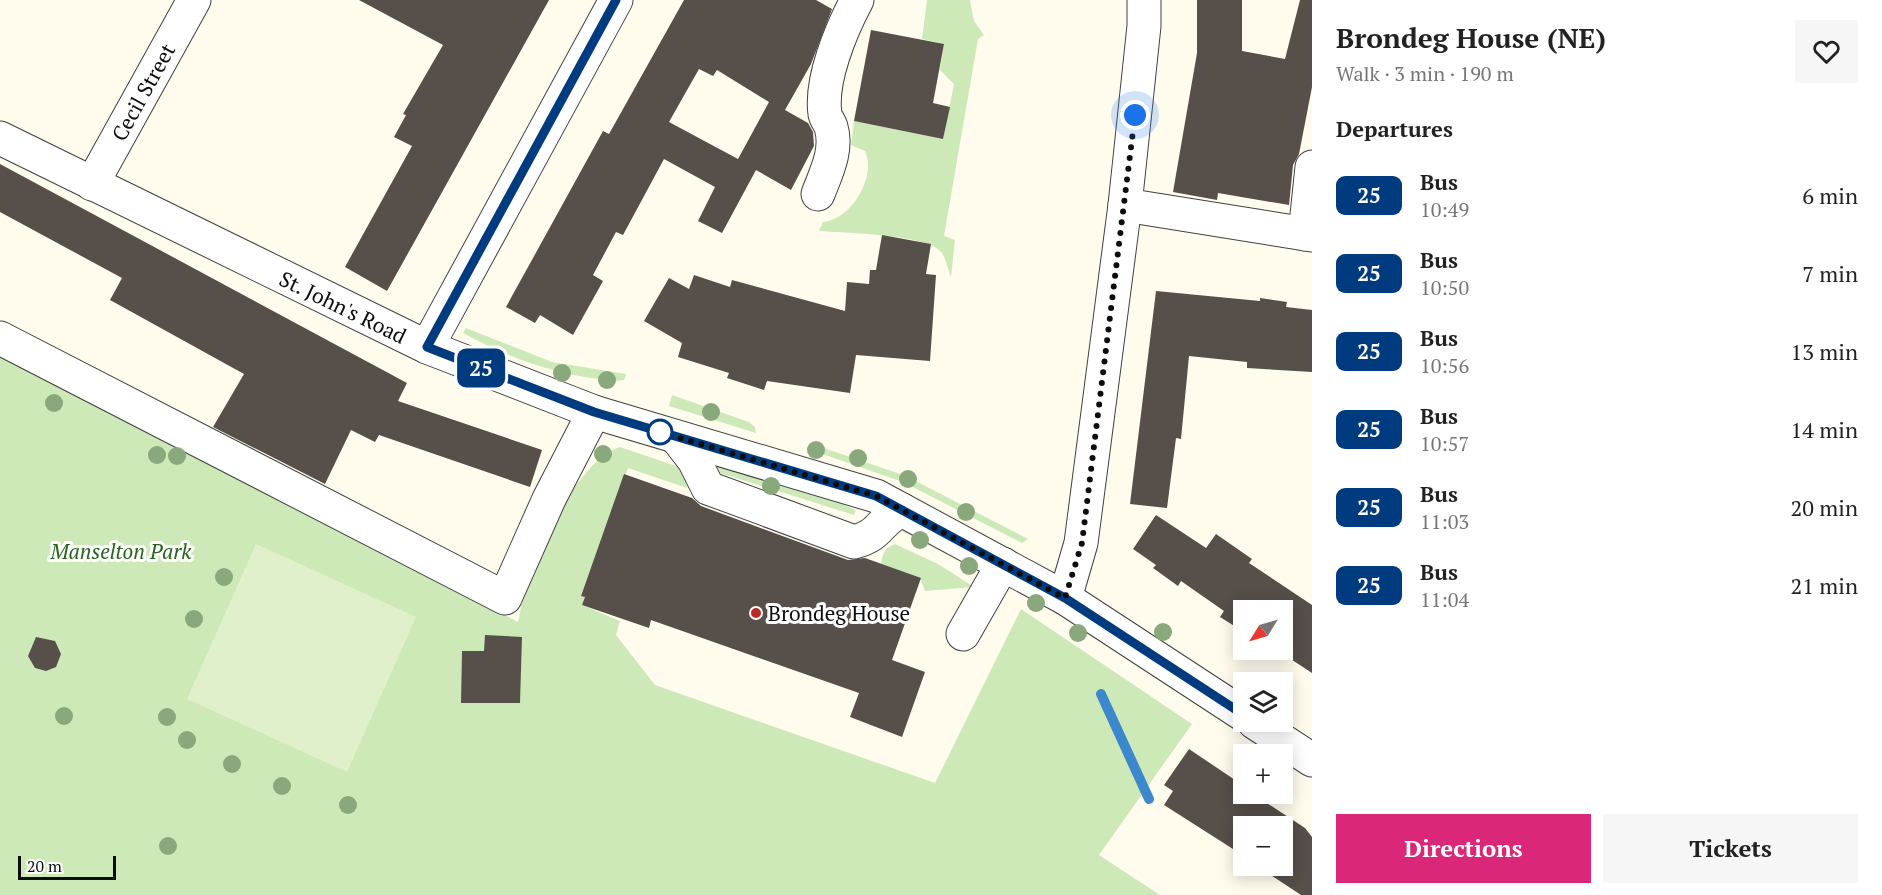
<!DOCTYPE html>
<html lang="en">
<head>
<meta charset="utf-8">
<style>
	body { margin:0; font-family:"PT Serif",serif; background:#f6f6f6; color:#222; height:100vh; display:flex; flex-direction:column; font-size:22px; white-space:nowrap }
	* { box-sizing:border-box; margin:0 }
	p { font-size:20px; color:#767676 }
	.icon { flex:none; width:33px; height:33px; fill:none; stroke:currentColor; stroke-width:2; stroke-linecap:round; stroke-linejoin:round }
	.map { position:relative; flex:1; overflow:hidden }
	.details { display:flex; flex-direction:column; background:#fff; width:570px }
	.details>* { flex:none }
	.badge { padding:0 12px; border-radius:9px; font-size:21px; line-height:39px }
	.needle { width:39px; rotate:233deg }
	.buttons { position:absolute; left:1233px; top:600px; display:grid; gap:12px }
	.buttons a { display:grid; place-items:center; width:60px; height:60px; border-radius:0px; background:#fff; box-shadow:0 3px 15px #0003; font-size:30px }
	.scale { position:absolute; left:18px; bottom:15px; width:98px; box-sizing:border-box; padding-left:6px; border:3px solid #0d0d0d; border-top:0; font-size:16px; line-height:21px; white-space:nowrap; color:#0d0d0d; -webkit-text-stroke:4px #fff; paint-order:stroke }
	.you { position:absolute; width:30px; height:30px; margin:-15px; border:4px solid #fff; border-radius:50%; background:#1a73e8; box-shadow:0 0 0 9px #1a73e833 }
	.map>.badge { position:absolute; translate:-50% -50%; box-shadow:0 0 0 3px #fff }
	h2 { padding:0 24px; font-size:22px; line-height:54px }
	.round { display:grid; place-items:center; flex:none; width:63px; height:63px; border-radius:0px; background:#f6f6f6 }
	.summary { display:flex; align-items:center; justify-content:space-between; height:102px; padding:0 24px }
	h1 { font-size:28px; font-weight:700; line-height:45px }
	.primary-button { display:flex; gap:12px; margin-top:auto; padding:12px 24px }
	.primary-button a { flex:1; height:69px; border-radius:0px; background:#db2777; color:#fff; font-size:24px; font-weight:700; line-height:69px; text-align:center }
	.primary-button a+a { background:#f6f6f6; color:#222 }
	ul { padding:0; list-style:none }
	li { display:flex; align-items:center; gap:18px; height:78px; padding:0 24px }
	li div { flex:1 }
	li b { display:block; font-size:22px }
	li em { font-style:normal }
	li .badge { min-width:66px; font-weight:700; text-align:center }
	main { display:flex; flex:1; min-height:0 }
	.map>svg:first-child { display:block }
</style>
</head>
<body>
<main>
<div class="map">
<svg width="1312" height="895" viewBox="0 0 1312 895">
	<rect width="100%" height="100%" fill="#fffcee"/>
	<!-- green -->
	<g fill="#cee9b8">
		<path d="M927,0H970L974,21L984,35L978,39L944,236L955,240L951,277C948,270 946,258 941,252C927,234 842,233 819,231L823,222C851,220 877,177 865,151L851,145L854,121L943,139L954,84L940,70L944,44L922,39Z"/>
		<path d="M466,328L552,362L626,374L624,380L616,381C560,376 512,360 463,333Z"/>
		<path d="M0,350L518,622C521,612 521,600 525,590C537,550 578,460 620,447L682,468L686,476L687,488L628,468L581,595L585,597L582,605L620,621L616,635L655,685L935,783L1021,609L1192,724L1099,855L1160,895H0Z"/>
		<path d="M672,395L749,422L755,427L756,433L669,406Z"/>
		<path d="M809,443L906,476L1028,539L1022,543L903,482L808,449Z"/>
		<path d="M714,465L829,498L856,510L854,515L717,472Z"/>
		<path d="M907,529L975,563L982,573L902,531Z"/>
		<path d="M895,544L938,564L974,587L925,591L920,578L881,564C883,553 884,548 895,544Z"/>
	</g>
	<!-- pitch -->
	<path fill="#e0f0ca" d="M256,544L416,617L347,772L187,699Z"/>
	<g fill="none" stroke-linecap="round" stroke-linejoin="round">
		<!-- stream -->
		<path stroke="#3b89cc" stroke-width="10" d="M1101,694L1149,799"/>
	</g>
	<!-- building -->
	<g fill="#564f4a" fill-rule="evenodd">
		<path d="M359,0H549L387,291L345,267L412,146L394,137L406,115L403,114L443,45Z"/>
		<path d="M684,0H816L832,9L811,64L785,110L808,123L813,132L814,146L791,190L756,170L722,233L698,221L715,187L664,159L623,235L616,232L593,275L603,281L573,335L540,315L535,323L506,307L603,131L609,134ZM699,69L713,76L717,70L769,102L738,159L669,122Z"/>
		<path d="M1197,0H1242V51L1285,59L1300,0H1312V87L1299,154L1293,165L1289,205L1218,193L1217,200L1173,192L1197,53Z"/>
		<path d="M871,30L944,44L933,103L950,107L943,139L854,121Z"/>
		<path d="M0,164L407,383L398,401L542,450L530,487L379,435L375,442L351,430L325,484L213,427L244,374L110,300L122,278L0,212Z"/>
		<path d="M882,235L931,244L926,274L936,275L930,361L856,355L850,393L767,381L764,390L727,378L729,373L678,357L682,343L644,321L669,278L689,289L694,275L730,287L732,280L845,311L847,282L869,284L870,270H876Z"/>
		<path d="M1156,291L1260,301V298L1287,302L1286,307L1312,310V372L1247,368V362L1189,356L1181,439L1176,438L1167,508L1130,504Z"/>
		<path d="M624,474L692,498L701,506L848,560L865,558L921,578L892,660L925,672L902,737L850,717L859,693L651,620L649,628L582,605L585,597L581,596Z"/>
		<path d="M1156,515L1206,548L1216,534L1252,559L1249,563L1312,605V673L1277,650H1282V610H1244V632L1220,617L1224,611L1181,581L1178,586L1153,568L1156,565L1133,549Z"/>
		<path d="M485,635L522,637L520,703H461L462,651H484Z"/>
		<path d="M36,637L55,641L61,654L56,667L46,671L35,668L28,656Z"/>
		<path d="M1189,749L1244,786V794H1253L1305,828L1312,837V895H1301L1257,866H1282V826H1244V856L1164,805L1173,791L1164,785Z"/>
	</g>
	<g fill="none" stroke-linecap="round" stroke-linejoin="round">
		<defs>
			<g id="minor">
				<path d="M0,138L427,347L594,412L876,496L1065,598L1244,715"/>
				<path d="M92,184L194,0"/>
				<path d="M818,194C826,173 838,150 831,127C830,123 826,119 825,114C820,80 841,30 857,0"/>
				<path d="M1125,205L1312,235"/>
				<path d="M1305,234L1312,167"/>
				<path d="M0,338L505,598L549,499L594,412"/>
				<path d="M427,347L616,0"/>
				<path d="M676,437L694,460L708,488L854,542C882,535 879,520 902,510"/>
				<path d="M1065,598L1081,543L1125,205L1144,26V0"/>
				<path d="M963,634L1003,564"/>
				<path d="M1254,722L1312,760"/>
			</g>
		</defs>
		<!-- minor casing -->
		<use href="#minor" stroke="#404040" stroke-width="35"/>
		<!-- minor -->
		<use href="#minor" stroke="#fff" stroke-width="33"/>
	</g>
	<!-- trees -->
	<g fill="#89a87c">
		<circle cx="562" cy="373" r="9"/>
		<circle cx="607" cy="380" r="9"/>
		<circle cx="54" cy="403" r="9"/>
		<circle cx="711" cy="412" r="9"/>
		<circle cx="816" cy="450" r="9"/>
		<circle cx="603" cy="454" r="9"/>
		<circle cx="157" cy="455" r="9"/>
		<circle cx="177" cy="456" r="9"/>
		<circle cx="858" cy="458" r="9"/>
		<circle cx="908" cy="479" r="9"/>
		<circle cx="771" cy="486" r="9"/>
		<circle cx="966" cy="512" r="9"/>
		<circle cx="920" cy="540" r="9"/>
		<circle cx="969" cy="566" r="9"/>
		<circle cx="224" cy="577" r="9"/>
		<circle cx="1036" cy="603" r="9"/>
		<circle cx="194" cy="619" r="9"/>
		<circle cx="1163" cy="632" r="9"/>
		<circle cx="1078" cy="633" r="9"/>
		<circle cx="64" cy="716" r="9"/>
		<circle cx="167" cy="717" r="9"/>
		<circle cx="187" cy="740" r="9"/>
		<circle cx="232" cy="764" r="9"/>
		<circle cx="282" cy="786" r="9"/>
		<circle cx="348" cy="805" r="9"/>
		<circle cx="168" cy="846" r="9"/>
	</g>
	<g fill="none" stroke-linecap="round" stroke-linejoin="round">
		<defs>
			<path id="line" d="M616,0L427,347L594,412L876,496L1065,598L1244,715"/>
		</defs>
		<!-- line casing -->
		<use href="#line" stroke="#fff" stroke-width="14"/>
		<!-- line -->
		<use href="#line" stroke="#003b80" stroke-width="9"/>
		<!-- walk -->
		<path stroke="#0d0d0d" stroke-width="6" stroke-dasharray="0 10.8" d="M660,432L876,496L1065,598L1082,543L1135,115"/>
	</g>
	<!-- markers -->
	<circle fill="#fff" stroke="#003b80" stroke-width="3" cx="660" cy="432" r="12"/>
	<circle fill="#bc2927" stroke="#fff" stroke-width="2" cx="756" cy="613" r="6"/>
	<g text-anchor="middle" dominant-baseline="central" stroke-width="6" stroke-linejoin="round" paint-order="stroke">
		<!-- street labels -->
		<g font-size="21" fill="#0d0d0d" stroke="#fff">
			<text transform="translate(143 92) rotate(-61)">Cecil Street</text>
			<text transform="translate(343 307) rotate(26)">St. John's Road</text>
		</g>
		<!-- park labels -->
		<g font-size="21" font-style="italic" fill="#28641e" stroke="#fff">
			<text x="121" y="551">Manselton Park</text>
		</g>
		<!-- poi labels -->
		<g font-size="21" fill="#0d0d0d" stroke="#fff" text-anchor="start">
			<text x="768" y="613">Brondeg House</text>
		</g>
	</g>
</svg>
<div class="buttons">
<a><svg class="needle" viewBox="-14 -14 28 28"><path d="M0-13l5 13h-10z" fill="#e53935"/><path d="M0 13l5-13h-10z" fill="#767676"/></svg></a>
<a><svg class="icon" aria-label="layers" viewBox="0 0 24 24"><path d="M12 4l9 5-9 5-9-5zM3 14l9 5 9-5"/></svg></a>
<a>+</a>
<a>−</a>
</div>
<div class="scale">20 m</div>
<div class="you" style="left:1135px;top:115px"></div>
<b class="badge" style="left:481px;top:368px;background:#003b80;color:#fff">25</b>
</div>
<section class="details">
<div class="summary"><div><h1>Brondeg House (NE)</h1><p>Walk · 3 min · 190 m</p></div><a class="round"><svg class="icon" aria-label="heart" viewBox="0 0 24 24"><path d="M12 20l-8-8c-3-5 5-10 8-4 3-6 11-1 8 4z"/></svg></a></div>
<h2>Departures</h2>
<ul>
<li><span class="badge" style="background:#003b80;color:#fff">25</span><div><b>Bus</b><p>10:49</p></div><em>6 min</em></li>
<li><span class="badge" style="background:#003b80;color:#fff">25</span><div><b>Bus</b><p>10:50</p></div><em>7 min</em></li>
<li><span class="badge" style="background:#003b80;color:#fff">25</span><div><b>Bus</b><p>10:56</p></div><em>13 min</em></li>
<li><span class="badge" style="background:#003b80;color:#fff">25</span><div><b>Bus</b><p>10:57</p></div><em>14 min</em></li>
<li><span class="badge" style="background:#003b80;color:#fff">25</span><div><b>Bus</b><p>11:03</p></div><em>20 min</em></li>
<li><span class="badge" style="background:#003b80;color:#fff">25</span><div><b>Bus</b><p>11:04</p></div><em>21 min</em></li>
</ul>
<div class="primary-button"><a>Directions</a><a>Tickets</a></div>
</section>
</main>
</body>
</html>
